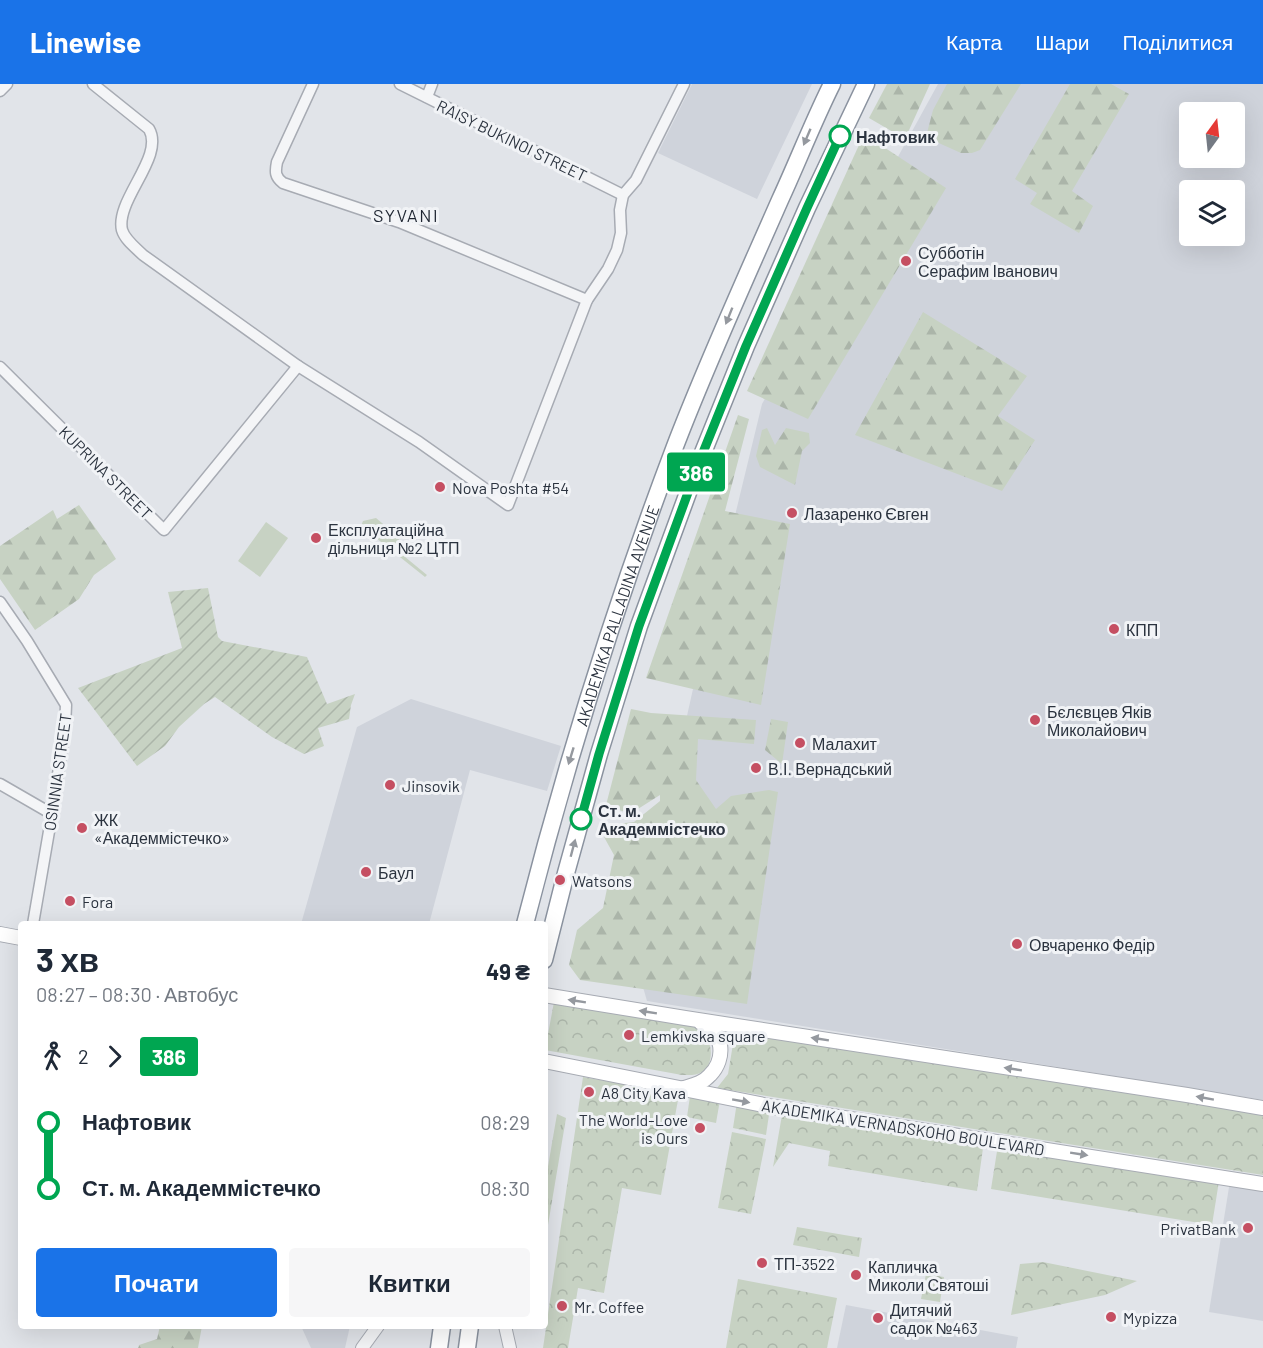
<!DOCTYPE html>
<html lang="uk">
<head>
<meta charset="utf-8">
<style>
	body { margin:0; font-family:Barlow,sans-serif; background:#f6f6f7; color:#1f2937; height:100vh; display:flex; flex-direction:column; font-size:22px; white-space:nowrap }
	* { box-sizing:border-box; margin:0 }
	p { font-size:20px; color:#747a83 }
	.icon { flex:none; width:33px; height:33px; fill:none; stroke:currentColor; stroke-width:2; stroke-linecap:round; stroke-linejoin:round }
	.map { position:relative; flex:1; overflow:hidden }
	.sheet { position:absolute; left:18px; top:837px; width:530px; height:408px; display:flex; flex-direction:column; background:#fff; border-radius:6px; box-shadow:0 6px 24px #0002 }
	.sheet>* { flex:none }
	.badge { padding:0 12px; border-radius:4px; font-size:21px; line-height:39px }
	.needle { width:39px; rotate:15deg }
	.tools { position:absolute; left:1179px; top:18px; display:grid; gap:12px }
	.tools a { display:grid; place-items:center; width:66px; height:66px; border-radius:6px; background:#fff; box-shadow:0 6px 24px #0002; font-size:30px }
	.map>.badge { position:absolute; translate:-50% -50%; box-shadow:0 0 0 3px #fff }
	.legs { display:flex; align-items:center; gap:9px; height:66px; padding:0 18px; font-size:20px }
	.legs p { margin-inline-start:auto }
	.summary { display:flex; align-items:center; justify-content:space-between; height:102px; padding:0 18px }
	h1 { font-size:33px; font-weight:700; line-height:45px }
	.primary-button { display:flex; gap:12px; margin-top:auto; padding:12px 18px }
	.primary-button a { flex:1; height:69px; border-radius:6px; background:#1a73e8; color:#fff; font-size:24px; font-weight:700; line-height:69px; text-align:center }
	.primary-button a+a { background:#f6f6f7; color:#1f2937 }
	ul { padding:0 18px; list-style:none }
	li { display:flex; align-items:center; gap:21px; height:66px; font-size:22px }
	li i { display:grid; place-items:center; width:9px; height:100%; margin:0 8px; background:currentColor }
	li i::after { content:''; width:15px; height:15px; margin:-8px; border:4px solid; border-radius:50%; background:#fff }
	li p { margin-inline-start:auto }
	li:first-child i { background:linear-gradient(#0000 50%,currentColor 0) }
	li:last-child i { background:linear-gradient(currentColor 50%,#0000 0) }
	header { display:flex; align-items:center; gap:36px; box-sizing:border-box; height:84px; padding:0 30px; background:#1a73e8; color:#fff }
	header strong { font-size:28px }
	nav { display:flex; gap:33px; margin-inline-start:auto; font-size:21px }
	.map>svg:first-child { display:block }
</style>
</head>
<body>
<header>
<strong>Linewise</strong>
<nav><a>Карта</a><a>Шари</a><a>Поділитися</a></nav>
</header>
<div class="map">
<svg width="1263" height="1264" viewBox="0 0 1263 1264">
	<defs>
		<pattern id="grass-tufts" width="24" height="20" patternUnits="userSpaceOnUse" patternTransform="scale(1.5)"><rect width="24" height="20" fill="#c7d2c3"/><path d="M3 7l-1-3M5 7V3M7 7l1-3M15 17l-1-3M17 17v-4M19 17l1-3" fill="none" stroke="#abb5a9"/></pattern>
		<pattern id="forest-firs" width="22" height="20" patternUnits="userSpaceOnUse" patternTransform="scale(1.5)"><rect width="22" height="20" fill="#c7d2c3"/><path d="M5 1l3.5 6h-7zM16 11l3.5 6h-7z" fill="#abb5a9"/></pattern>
		<pattern id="park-crowns" width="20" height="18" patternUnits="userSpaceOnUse" patternTransform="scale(1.5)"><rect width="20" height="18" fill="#c7d2c3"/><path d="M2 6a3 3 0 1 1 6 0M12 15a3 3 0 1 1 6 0" fill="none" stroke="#abb5a9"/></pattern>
		<pattern id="garden-furrows" width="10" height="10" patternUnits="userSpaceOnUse" patternTransform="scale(1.5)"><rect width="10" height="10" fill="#c7d2c3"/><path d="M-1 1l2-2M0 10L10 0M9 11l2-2" fill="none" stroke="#abb5a9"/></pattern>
	</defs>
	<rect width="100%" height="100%" fill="#e1e4e9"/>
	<!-- built -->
	<g fill="#cfd3db" fill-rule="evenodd">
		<path d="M692,0H812L757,115L658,69Z"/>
		<path d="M938,0H1263V1016L647,917L635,875L658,762L693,605L762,320ZM1190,28H1234V74H1190ZM1190,106H1234V152H1190Z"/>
		<path d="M411,615L561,662L547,707L470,686L429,840H301L357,643Z"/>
		<path d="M1230,1097L1263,1103V1237L1209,1228Z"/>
		<path d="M846,1221L1018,1253L1016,1264H837Z"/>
		<path d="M301,1242H350L345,1264H311Z"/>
	</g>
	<!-- grass -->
	<g fill="url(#grass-tufts)">
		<path d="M376,434L400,454L393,463L427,491L425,493L361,442L363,437Z"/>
		<path d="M557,1030L566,1034L548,1141L545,1138V1100Z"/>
	</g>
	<!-- forest -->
	<g fill="url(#forest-firs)">
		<path d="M887,0H930L905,55L869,34Z"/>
		<path d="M947,0H1021L980,66L972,69H961L932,56L927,49L933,26Z"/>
		<path d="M1070,0H1111L1129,10L1072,107L1093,122L1079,149L1030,120L1037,109L1015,95Z"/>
		<path d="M864,50L946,104L808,335L747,307Z"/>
		<path d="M923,228L1027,292L998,332L1035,356L1002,407L855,351Z"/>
		<path d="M738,331L749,335L725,427L790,440L761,621L646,594Z"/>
		<path d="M767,344L775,361L786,344L809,349L810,359L802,367L795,401L760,383L756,372L762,346Z"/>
		<path d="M79,421L106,459L116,475L94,491L79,515L35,546L0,495V462L53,426L57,435Z"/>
		<path d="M631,625L651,629L756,636L754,660L698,655L696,696L716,725L731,712L769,706L778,708L747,920L580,896L569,881L577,846L603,824L614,771L604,753L607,741L634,738L660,717V711L630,730L606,721Z"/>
		<path d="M771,635L788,638L782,680L765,666Z"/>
		<path d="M160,1242H202L198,1264H138L139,1261L157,1255Z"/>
	</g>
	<!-- park -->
	<g fill="url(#park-crowns)">
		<path d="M554,918L690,940C696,944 703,947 706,952C713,962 713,982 702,988C696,992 688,991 682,991L545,966Z"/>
		<path d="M721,943L1263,1030V1091L717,1004L728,990L733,960Z"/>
		<path d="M583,993L679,1010L661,1111L622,1104L604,1209L578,1204L568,1264H543Z"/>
		<path d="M690,1012L720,1016L716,1039L687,1033Z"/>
		<path d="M737,1018L770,1024L766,1051L733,1044Z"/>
		<path d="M783,1025L984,1057L977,1107L828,1082L830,1067L789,1059L773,1083Z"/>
		<path d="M732,1048L766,1055L751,1130L718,1124Z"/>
		<path d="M998,1061L1219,1097L1212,1141L991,1105Z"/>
		<path d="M797,1143L862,1154L859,1173L793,1161Z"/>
		<path d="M1043,1178L1137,1197L1105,1211L1011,1231L1020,1180Z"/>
		<path d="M926,1190L944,1193L940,1218L921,1215Z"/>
		<path d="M738,1195L837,1214L827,1264H726Z"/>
	</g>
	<!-- garden -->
	<path fill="url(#garden-furrows)" d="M208,504L218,553L222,557L307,573L327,620L355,610L351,621L349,635L318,644L324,662L304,670L272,653L215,613L204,620L179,643L165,662L137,682L78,604L182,564L168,508Z"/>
	<!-- pitch -->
	<path fill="#c7d2c3" d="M266,438L288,454L260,493L238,477Z"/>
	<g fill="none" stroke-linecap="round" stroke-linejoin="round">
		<defs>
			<g id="minor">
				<path d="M93,0L149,45C165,73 115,116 122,146C125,156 136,164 143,171L298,282L419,358L508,421L587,216L608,185L617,166L621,149L620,126L623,111L636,96L684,0"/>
				<path d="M313,0L277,78C275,88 275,93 283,99L399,138L587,216"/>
				<path d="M400,0L623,111"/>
				<path d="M0,7L7,0"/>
				<path d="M427,13L432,0"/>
				<path d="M0,283L164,446L298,282"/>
				<path d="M0,518L27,557L66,621L65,644L52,730L33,840"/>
				<path d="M0,700L52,730"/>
			</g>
			<g id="tertiary">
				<path d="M505,1242L510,1264"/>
				<path d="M362,1264L378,1242"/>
			</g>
			<g id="secondary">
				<path d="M0,850L21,854"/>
				<path d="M544,911L685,934L1187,1011L1263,1024"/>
				<path d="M544,977L774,1023L1263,1100"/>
				<path d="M684,1004C694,1001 703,999 710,991C726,975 724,947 701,939"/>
			</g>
			<g id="trunk">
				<path id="s1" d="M525,840C566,679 615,521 674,365C706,281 744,198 780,116C798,77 813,38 832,0"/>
				<path d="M544,876L566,789L599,670L639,542L700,376L746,262L807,124L866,0"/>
				<path d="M439,1264L442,1242"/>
				<path d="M467,1264L470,1242"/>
			</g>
		</defs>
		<!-- minor casing -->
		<use href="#minor" stroke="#a7abb3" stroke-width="13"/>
		<!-- tertiary casing -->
		<use href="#tertiary" stroke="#a7abb3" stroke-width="14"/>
		<!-- secondary casing -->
		<use href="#secondary" stroke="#a7abb3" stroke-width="16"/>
		<!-- trunk casing -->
		<use href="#trunk" stroke="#8a929f" stroke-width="19"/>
		<!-- minor -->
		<use href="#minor" stroke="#f4f5f7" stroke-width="10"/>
		<!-- tertiary -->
		<use href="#tertiary" stroke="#f4f5f7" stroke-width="12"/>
		<!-- secondary -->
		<use href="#secondary" stroke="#fff" stroke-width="14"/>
		<!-- trunk -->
		<use href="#trunk" stroke="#fff" stroke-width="16"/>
	</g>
	<!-- one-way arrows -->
	<defs><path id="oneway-solid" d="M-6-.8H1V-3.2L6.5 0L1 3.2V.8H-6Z" transform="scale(1.5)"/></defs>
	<g fill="#95999f">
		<use href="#oneway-solid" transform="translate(807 53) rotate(113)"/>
		<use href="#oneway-solid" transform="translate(729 232) rotate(112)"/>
		<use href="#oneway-solid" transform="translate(571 672) rotate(107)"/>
		<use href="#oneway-solid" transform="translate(573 764) rotate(-75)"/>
		<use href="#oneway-solid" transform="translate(577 917) rotate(-171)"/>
		<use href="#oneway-solid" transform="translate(648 928) rotate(-171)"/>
		<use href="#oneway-solid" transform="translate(820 955) rotate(-171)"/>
		<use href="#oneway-solid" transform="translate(1013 985) rotate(-171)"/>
		<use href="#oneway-solid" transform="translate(1205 1014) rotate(-170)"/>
		<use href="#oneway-solid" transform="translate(741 1017) rotate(10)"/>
		<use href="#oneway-solid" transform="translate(1079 1070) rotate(9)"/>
	</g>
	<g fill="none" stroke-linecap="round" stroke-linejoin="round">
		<defs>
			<path id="line-1" d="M581,735L599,670L639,542L700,376L746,262L807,124L840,52"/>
		</defs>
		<!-- line-1 casing -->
		<use href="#line-1" stroke="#fff" stroke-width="14"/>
		<!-- line-1 -->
		<use href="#line-1" stroke="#00a651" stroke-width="9"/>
	</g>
	<!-- markers -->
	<g fill="#fff" stroke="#00a651" stroke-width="3">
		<circle cx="840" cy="52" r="10"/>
		<circle cx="581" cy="735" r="10"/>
	</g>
	<g fill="#c54f62" stroke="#f1f3f6" stroke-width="2">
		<circle cx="906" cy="177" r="6"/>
		<circle cx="440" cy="403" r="6"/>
		<circle cx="792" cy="429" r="6"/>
		<circle cx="316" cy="454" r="6"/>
		<circle cx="1114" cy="545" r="6"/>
		<circle cx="1035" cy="636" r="6"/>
		<circle cx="800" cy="659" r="6"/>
		<circle cx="756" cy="684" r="6"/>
		<circle cx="390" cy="701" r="6"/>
		<circle cx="82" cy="744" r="6"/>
		<circle cx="366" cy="788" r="6"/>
		<circle cx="560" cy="796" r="6"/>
		<circle cx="70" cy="817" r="6"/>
		<circle cx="1017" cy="860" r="6"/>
		<circle cx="629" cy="951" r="6"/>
		<circle cx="589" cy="1008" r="6"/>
		<circle cx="700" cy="1044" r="6"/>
		<circle cx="1248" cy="1144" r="6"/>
		<circle cx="762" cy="1179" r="6"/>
		<circle cx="856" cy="1191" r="6"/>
		<circle cx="562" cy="1222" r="6"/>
		<circle cx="1111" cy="1233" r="6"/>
		<circle cx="878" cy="1234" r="6"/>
	</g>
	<g text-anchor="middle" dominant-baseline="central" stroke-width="6" stroke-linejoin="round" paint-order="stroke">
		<!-- stop labels -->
		<g font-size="16" font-weight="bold" fill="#2b333f" stroke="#f1f3f6" text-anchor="start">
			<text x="856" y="52">Нафтовик</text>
			<text x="598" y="726">Ст. м.<tspan x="598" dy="18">Академмістечко</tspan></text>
		</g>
		<!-- street labels -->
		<g font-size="16" fill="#2b333f" stroke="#f1f3f6">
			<text transform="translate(512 56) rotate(26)">RAISY BUKINOI STREET</text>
			<text transform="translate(106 388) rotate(45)">KUPRINA STREET</text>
			<text stroke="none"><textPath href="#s1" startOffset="322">AKADEMIKA PALLADINA AVENUE</textPath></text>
			<text transform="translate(57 688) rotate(-82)">OSINNIA STREET</text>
			<text transform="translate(903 1043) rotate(9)">AKADEMIKA VERNADSKOHO BOULEVARD</text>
		</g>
		<!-- poi labels -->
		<g font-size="16" fill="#2b333f" stroke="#f1f3f6" text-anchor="start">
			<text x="918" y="168">Субботін<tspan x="918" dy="18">Серафим Іванович</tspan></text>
			<text x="452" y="403">Nova Poshta #54</text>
			<text x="804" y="429">Лазаренко Євген</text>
			<text x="328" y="445">Експлуатаційна<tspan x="328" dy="18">дільниця №2 ЦТП</tspan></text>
			<text x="1126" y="545">КПП</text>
			<text x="1047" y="627">Бєлєвцев Яків<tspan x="1047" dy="18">Миколайович</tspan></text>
			<text x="812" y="659">Малахит</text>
			<text x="768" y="684">В.І. Вернадський</text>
			<text x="402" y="701">Jinsovik</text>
			<text x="94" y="735">ЖК<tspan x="94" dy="18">«Академмістечко»</tspan></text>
			<text x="378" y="788">Баул</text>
			<text x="572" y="796">Watsons</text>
			<text x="82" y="817">Fora</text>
			<text x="1029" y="860">Овчаренко Федір</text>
			<text x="641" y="951">Lemkivska square</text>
			<text x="601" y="1008">A8 City Kava</text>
			<text x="688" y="1035" text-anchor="end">The World-Love<tspan x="688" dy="18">is Ours</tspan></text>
			<text x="1236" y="1144" text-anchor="end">PrivatBank</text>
			<text x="774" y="1179">ТП-3522</text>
			<text x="868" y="1182">Капличка<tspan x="868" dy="18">Миколи Святоші</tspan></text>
			<text x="574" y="1222">Mr. Coffee</text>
			<text x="890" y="1225">Дитячий<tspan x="890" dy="18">садок №463</tspan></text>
			<text x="1123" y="1233">Mypizza</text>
		</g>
		<!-- neighbourhood labels -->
		<g font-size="18" letter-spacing="1.5" fill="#1d2430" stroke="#f1f3f6">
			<text x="406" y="131">SYVANI</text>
		</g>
	</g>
</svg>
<div class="tools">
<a><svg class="needle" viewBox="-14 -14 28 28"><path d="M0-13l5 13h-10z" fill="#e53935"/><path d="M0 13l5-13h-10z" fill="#747a83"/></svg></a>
<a><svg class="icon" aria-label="layers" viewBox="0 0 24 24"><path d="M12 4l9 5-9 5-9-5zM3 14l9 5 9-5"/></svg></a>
</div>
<b class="badge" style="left:696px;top:388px;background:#00a651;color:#fff">386</b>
<section class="sheet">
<div class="summary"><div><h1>3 хв</h1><p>08:27 – 08:30 · Автобус</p></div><b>49 ₴</b></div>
<div class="legs"><svg class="icon" aria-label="walk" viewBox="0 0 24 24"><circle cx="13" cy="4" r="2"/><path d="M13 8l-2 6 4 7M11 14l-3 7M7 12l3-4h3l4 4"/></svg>2<svg class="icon" aria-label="forward" viewBox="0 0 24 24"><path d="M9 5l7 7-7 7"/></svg><b class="badge" style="background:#00a651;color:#fff">386</b></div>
<ul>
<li><i style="color:#00a651"></i><b>Нафтовик</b><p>08:29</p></li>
<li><i style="color:#00a651"></i><b>Ст. м. Академмістечко</b><p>08:30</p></li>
</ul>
<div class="primary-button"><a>Почати</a><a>Квитки</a></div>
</section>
</div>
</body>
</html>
